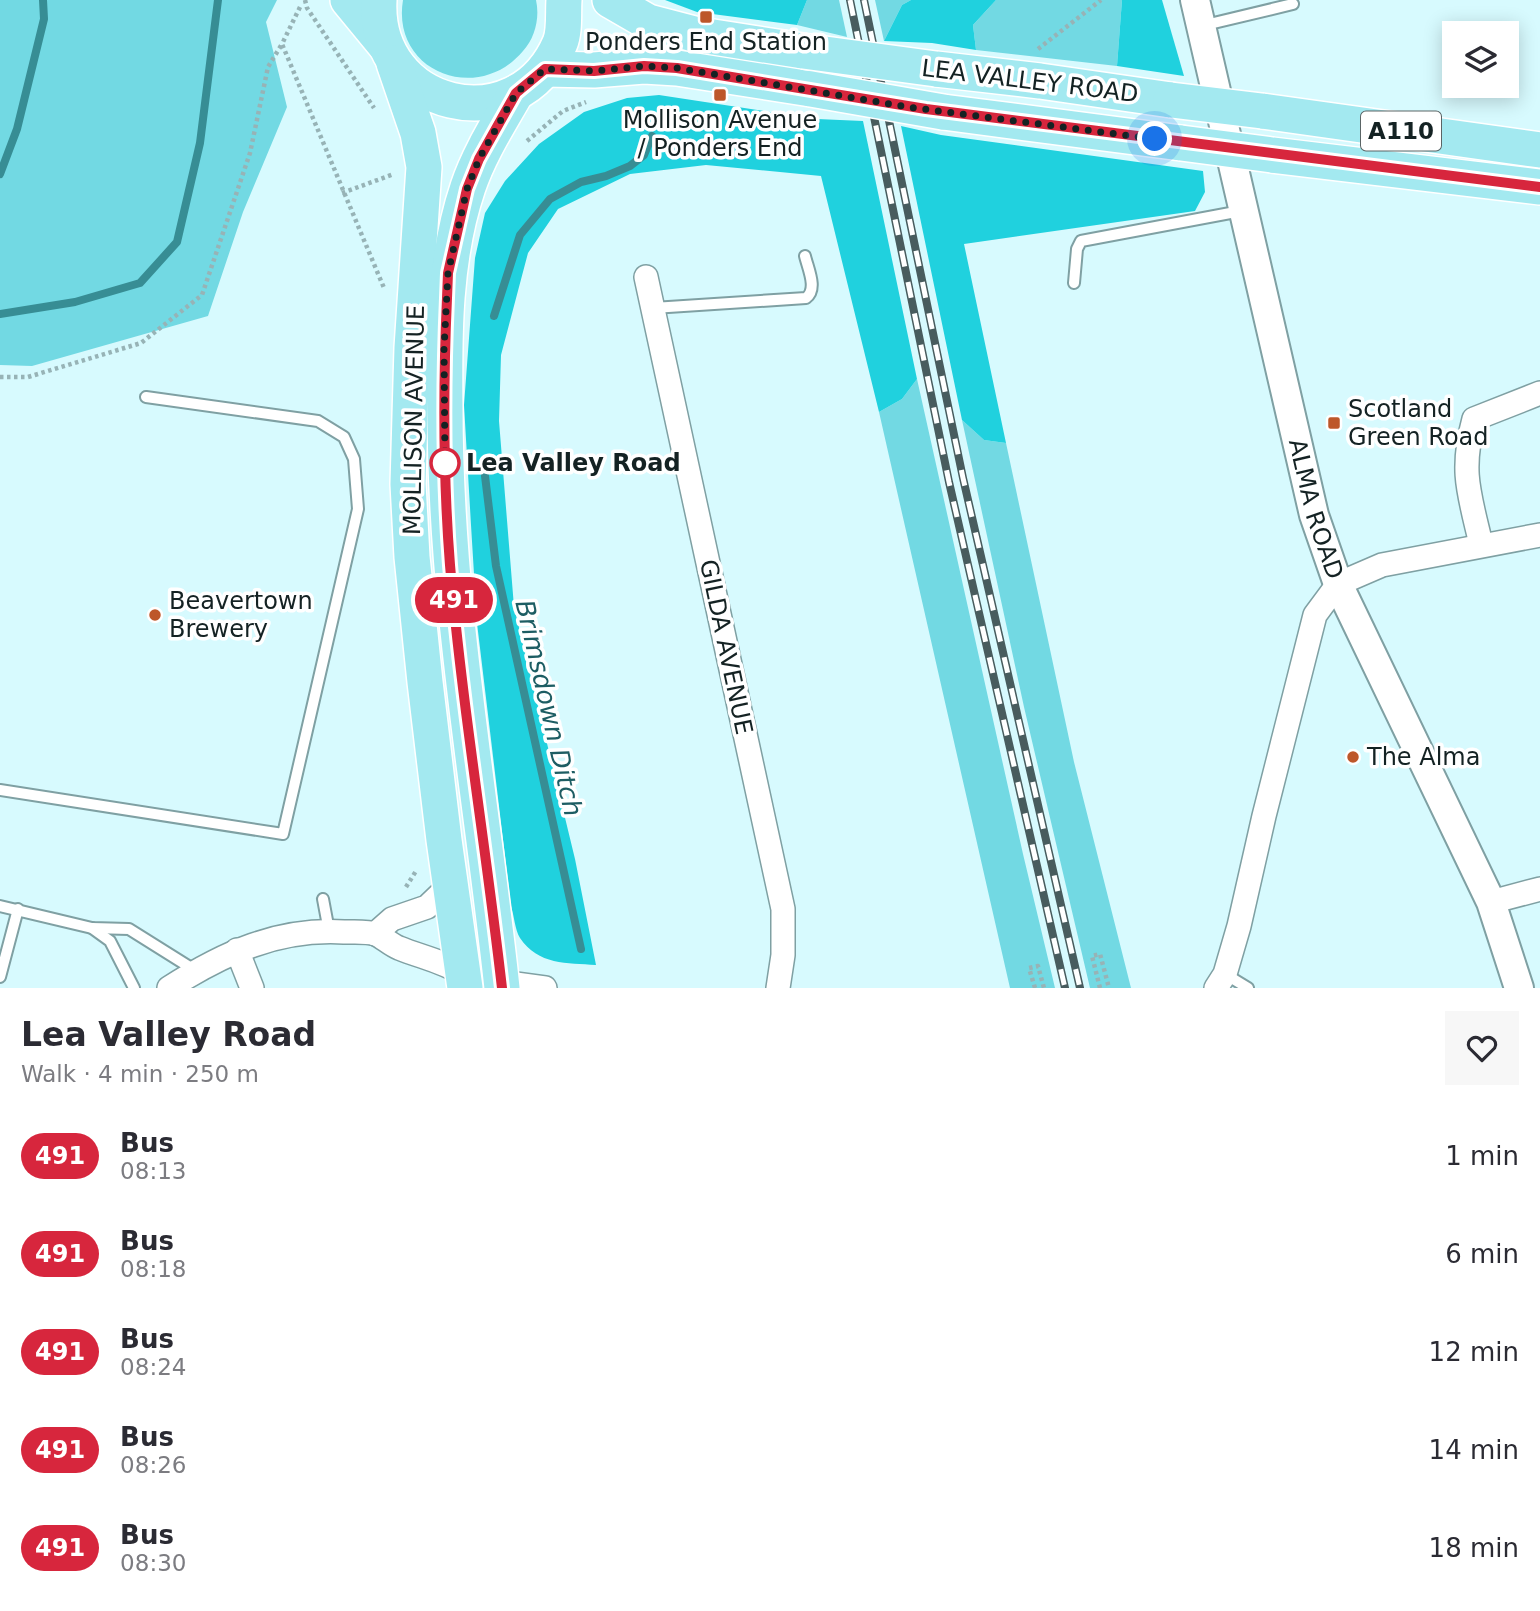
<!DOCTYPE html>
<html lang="en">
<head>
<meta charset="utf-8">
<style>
	body { margin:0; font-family:"DejaVu Sans",sans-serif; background:#f7f7f7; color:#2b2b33; height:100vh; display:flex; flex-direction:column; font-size:26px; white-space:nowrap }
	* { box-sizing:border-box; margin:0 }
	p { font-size:23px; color:#7c7c81 }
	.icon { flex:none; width:38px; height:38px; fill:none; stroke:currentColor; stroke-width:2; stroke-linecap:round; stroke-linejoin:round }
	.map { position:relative; height:988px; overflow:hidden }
	.side { display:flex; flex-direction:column; background:#fff; flex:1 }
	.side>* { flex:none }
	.badge { padding:0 14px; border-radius:23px; font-size:24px; line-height:46px }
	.buttons { position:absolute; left:1442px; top:21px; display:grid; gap:14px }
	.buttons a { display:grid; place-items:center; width:77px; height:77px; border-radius:0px; background:#fff; box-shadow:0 4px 18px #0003; font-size:35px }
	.you { position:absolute; width:35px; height:35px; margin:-18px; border:5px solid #fff; border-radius:50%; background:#1a73e8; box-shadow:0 0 0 10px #1a73e833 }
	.map>.badge { position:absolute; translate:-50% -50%; box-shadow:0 0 0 4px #fff }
	.round { display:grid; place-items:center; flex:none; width:74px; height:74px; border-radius:0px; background:#f7f7f7 }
	.overview { display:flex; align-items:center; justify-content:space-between; height:119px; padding:0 21px }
	h1 { font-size:33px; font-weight:700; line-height:52px }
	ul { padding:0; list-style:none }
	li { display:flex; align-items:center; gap:21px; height:98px; padding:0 21px }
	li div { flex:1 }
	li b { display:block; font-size:26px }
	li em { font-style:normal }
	li .badge { min-width:77px; font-weight:700; text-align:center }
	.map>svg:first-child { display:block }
</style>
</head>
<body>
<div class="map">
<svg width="1540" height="988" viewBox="0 0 1540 988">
	<rect width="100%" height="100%" fill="#d7fafe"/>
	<!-- green -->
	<g fill="#72d9e3">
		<path d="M0,0H277L266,22L287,107L243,212L208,316L32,366L0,365Z"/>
		<path d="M403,0H536C540,18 535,38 523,51C478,105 391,72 403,0Z"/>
		<path d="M807,0H839L847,37L797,25Z"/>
		<path d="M875,0H911L902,5L884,41Z"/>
		<path d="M996,0H1122L1117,66L976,50L973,25Z"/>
		<path d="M917,379L1023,854L1055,988H1010L879,412L902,399Z"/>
		<path d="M962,420L984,440L1006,443L1074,762L1131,988H1090L1024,707Z"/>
	</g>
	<!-- forest -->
	<g fill="#20d1de">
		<path d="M665,0H807L797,25L697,12Z"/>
		<path d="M911,0H996L973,25L976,50L932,43L884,41L902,5Z"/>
		<path d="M1122,0H1162L1184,76L1117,66Z"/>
		<path d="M659,95L817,119L863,121L917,379L902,399L879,412L821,176L706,165L630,174L558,209L528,253L501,355L499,421L514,607L575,859L596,965C567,963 538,965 520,938C515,930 514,915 511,906L477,623L471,525L464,405L475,258L485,213L505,181L539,144L584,112L627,98Z"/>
		<path d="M901,126L941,135L1203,171L1205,192L1195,211L964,244L1006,443L984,440L962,420Z"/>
	</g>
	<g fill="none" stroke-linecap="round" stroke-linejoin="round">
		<!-- stream -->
		<g stroke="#378d94" stroke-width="8">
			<path d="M0,174L17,129L44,19L43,0"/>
			<path d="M0,314L75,302L140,283L177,242L200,143L218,0"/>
			<path d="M494,316L520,235L550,199L581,182L606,176L630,166L644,155L652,136"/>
			<path d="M485,476L496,566L581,949"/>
		</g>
		<defs>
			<g id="service">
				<path d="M1201,26L1293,4"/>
				<path d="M1074,283L1077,249L1081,241L1241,211"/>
				<path d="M653,308L806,298C818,289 808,269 805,256"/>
				<path d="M0,790L283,834L358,509L354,459L344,437L318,421L146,397"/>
				<path d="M323,899L329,931"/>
				<path d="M0,906L92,928L129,929L196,971"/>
				<path d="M92,928L110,941L134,988"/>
				<path d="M1225,974L1248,988"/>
				<path d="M0,977L18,909"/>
			</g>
			<g id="minor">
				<path d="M646,277L783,909V955L778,988"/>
				<path d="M1481,544C1469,493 1460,471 1474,419L1540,393"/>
				<path d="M1491,902L1540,889"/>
				<path d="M375,934L392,919L427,907L451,884"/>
				<path d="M237,950L252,988"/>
				<path d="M501,982L545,988"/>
				<path d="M169,988C224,953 278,928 344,932C354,932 367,931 376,934C384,938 391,945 399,948C421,957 443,961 463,974"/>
				<path d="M1216,988L1225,974L1239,926L1264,816L1315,615L1338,584L1382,565L1540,535"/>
			</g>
			<g id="tertiary">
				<path id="s1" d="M1195,0L1314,515L1338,584L1491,902L1519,988"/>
			</g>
			<g id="primary">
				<path d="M348,0L385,45"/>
				<path d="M379,0C373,109 517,144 560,43C565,31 563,13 564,0"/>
				<path d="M610,0L648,22L694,34L803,51"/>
				<path d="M394,63L418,133L424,167L412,348L408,484L412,557L425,682L444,840L465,988"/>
				<path d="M545,69L594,70L644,66L677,68L811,89"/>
				<path d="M936,69L1040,81L1171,100"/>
				<path d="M1262,111L1540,150"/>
				<path d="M943,112L1181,143"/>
				<path d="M1272,155L1540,187"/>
				<path d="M502,988C481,793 445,604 445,408C444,334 444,258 468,187C479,154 499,123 516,93"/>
			</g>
		</defs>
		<!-- service casing -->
		<use href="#service" stroke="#7fa0a3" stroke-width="14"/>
		<!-- minor casing -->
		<use href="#minor" stroke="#7fa0a3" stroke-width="26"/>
		<!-- tertiary casing -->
		<use href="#tertiary" stroke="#7fa0a3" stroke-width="32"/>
		<!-- primary casing -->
		<use href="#primary" stroke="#fff" stroke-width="38"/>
		<!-- path -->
		<g stroke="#97b3b6" stroke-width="4.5" stroke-dasharray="3.5 3.5" stroke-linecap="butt">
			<path d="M305,0L307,8L374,108"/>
			<path d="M300,7L282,44L384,288"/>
			<path d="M1038,49L1101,0"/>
			<path d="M527,141L563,111L586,102"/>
			<path d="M342,193L394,174"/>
			<path d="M0,377H28L141,343L202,295L250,153L268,67L282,44"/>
			<path d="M406,887L416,871"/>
			<path d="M1035,988L1029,968L1038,966L1044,988"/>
			<path d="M1100,988L1092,956L1100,954L1109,988"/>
		</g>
		<!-- service -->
		<use href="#service" stroke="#fff" stroke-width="10"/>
		<!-- minor -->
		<use href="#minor" stroke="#fff" stroke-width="23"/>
		<!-- tertiary -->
		<use href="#tertiary" stroke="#fff" stroke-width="28"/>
		<!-- primary -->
		<use href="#primary" stroke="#a3e9f0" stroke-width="35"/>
		<defs>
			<g id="rail">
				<path d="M850,0L949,482L1065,988"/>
				<path d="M864,0L963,478L1080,988"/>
			</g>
		</defs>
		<!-- rail casing -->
		<use href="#rail" stroke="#485c5e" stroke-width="8"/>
		<!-- rail -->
		<use href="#rail" stroke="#fff" stroke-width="5" stroke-dasharray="16" stroke-linecap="butt"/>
		<defs>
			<g id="primary-bridge">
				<path d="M803,51L936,69"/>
				<path d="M811,89L943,112"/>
				<path d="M1171,100L1262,111"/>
				<path d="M1181,143L1272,155"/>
			</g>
		</defs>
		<!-- primary-bridge casing -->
		<use href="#primary-bridge" stroke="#fff" stroke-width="38" stroke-linecap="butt"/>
		<!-- primary-bridge -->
		<use href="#primary-bridge" stroke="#a3e9f0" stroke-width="35"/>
	</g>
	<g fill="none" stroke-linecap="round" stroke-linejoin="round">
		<defs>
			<path id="line" d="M502,988C486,847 462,706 450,565C443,476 443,387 447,298L448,273L467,189L479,159L516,93L545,69L594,71L644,66L677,68L926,109L1540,187"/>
		</defs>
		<!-- line casing -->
		<use href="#line" stroke="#fff" stroke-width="16"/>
		<!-- line -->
		<use href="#line" stroke="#d7263d" stroke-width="10"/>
		<!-- walk -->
		<path stroke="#142223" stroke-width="7" stroke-dasharray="0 12.6" d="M445,463L444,349L448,273L467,189L479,159L516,93L545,69L594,71L644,66L677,68L908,107L1155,139"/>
	</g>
	<!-- markers -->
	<g fill="#bd572a" stroke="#fff" stroke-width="2.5">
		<rect x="699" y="10" width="14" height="14" rx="3.5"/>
		<rect x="713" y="88" width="14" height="14" rx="3.5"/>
		<rect x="1327" y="416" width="14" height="14" rx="3.5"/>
		<circle cx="155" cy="615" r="7"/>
		<circle cx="1353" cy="757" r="7"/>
	</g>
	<circle fill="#fff" stroke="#d7263d" stroke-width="3.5" cx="445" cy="463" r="14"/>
	<g text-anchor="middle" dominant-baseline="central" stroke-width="7" stroke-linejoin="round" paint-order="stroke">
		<!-- shield labels -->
		<rect fill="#fff" stroke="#5a6465" stroke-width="2" x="1361" y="111.5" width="80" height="39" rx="5"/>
		<g font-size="23" font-weight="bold" fill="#142223">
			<text x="1401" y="131">A110</text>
		</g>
		<!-- poi labels -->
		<g font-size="24" fill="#142223" stroke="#fff" text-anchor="start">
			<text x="706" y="42" text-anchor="middle">Ponders End Station</text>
			<text x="720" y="120" text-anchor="middle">Mollison Avenue<tspan x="720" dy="28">/ Ponders End</tspan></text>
			<text x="1348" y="409">Scotland<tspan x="1348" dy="28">Green Road</tspan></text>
			<text x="169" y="601">Beavertown<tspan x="169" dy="28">Brewery</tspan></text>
			<text x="1367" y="757">The Alma</text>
		</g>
		<!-- street labels -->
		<g font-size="24" fill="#142223" stroke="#fff">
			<text transform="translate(1030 81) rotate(7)">LEA VALLEY ROAD</text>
			<text transform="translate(414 420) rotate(-89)">MOLLISON AVENUE</text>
			<text stroke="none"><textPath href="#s1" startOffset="523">ALMA ROAD</textPath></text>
			<text transform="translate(726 647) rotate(78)">GILDA AVENUE</text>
		</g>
		<!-- stop labels -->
		<g font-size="24" font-weight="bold" fill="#142223" stroke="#fff" text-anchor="start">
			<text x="466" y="463">Lea Valley Road</text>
		</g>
		<!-- water labels -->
		<g font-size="26" font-style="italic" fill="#1d5d63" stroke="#fff">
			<text transform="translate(549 708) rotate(77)">Brimsdown Ditch</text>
		</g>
	</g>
</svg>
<div class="buttons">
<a><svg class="icon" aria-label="layers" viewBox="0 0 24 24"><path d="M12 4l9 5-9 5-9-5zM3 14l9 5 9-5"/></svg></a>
</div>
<div class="you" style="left:1155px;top:139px"></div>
<b class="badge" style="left:454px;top:600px;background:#d7263d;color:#fff">491</b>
</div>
<section class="side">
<div class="overview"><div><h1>Lea Valley Road</h1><p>Walk · 4 min · 250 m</p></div><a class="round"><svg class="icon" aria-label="heart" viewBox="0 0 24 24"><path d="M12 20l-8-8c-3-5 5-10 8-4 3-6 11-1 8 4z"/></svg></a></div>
<ul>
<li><span class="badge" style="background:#d7263d;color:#fff">491</span><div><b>Bus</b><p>08:13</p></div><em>1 min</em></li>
<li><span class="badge" style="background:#d7263d;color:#fff">491</span><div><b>Bus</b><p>08:18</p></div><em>6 min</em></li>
<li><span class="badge" style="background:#d7263d;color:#fff">491</span><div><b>Bus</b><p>08:24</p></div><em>12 min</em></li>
<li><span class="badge" style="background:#d7263d;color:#fff">491</span><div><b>Bus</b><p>08:26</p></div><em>14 min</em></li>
<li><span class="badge" style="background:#d7263d;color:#fff">491</span><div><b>Bus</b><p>08:30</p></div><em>18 min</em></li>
</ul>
</section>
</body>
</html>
